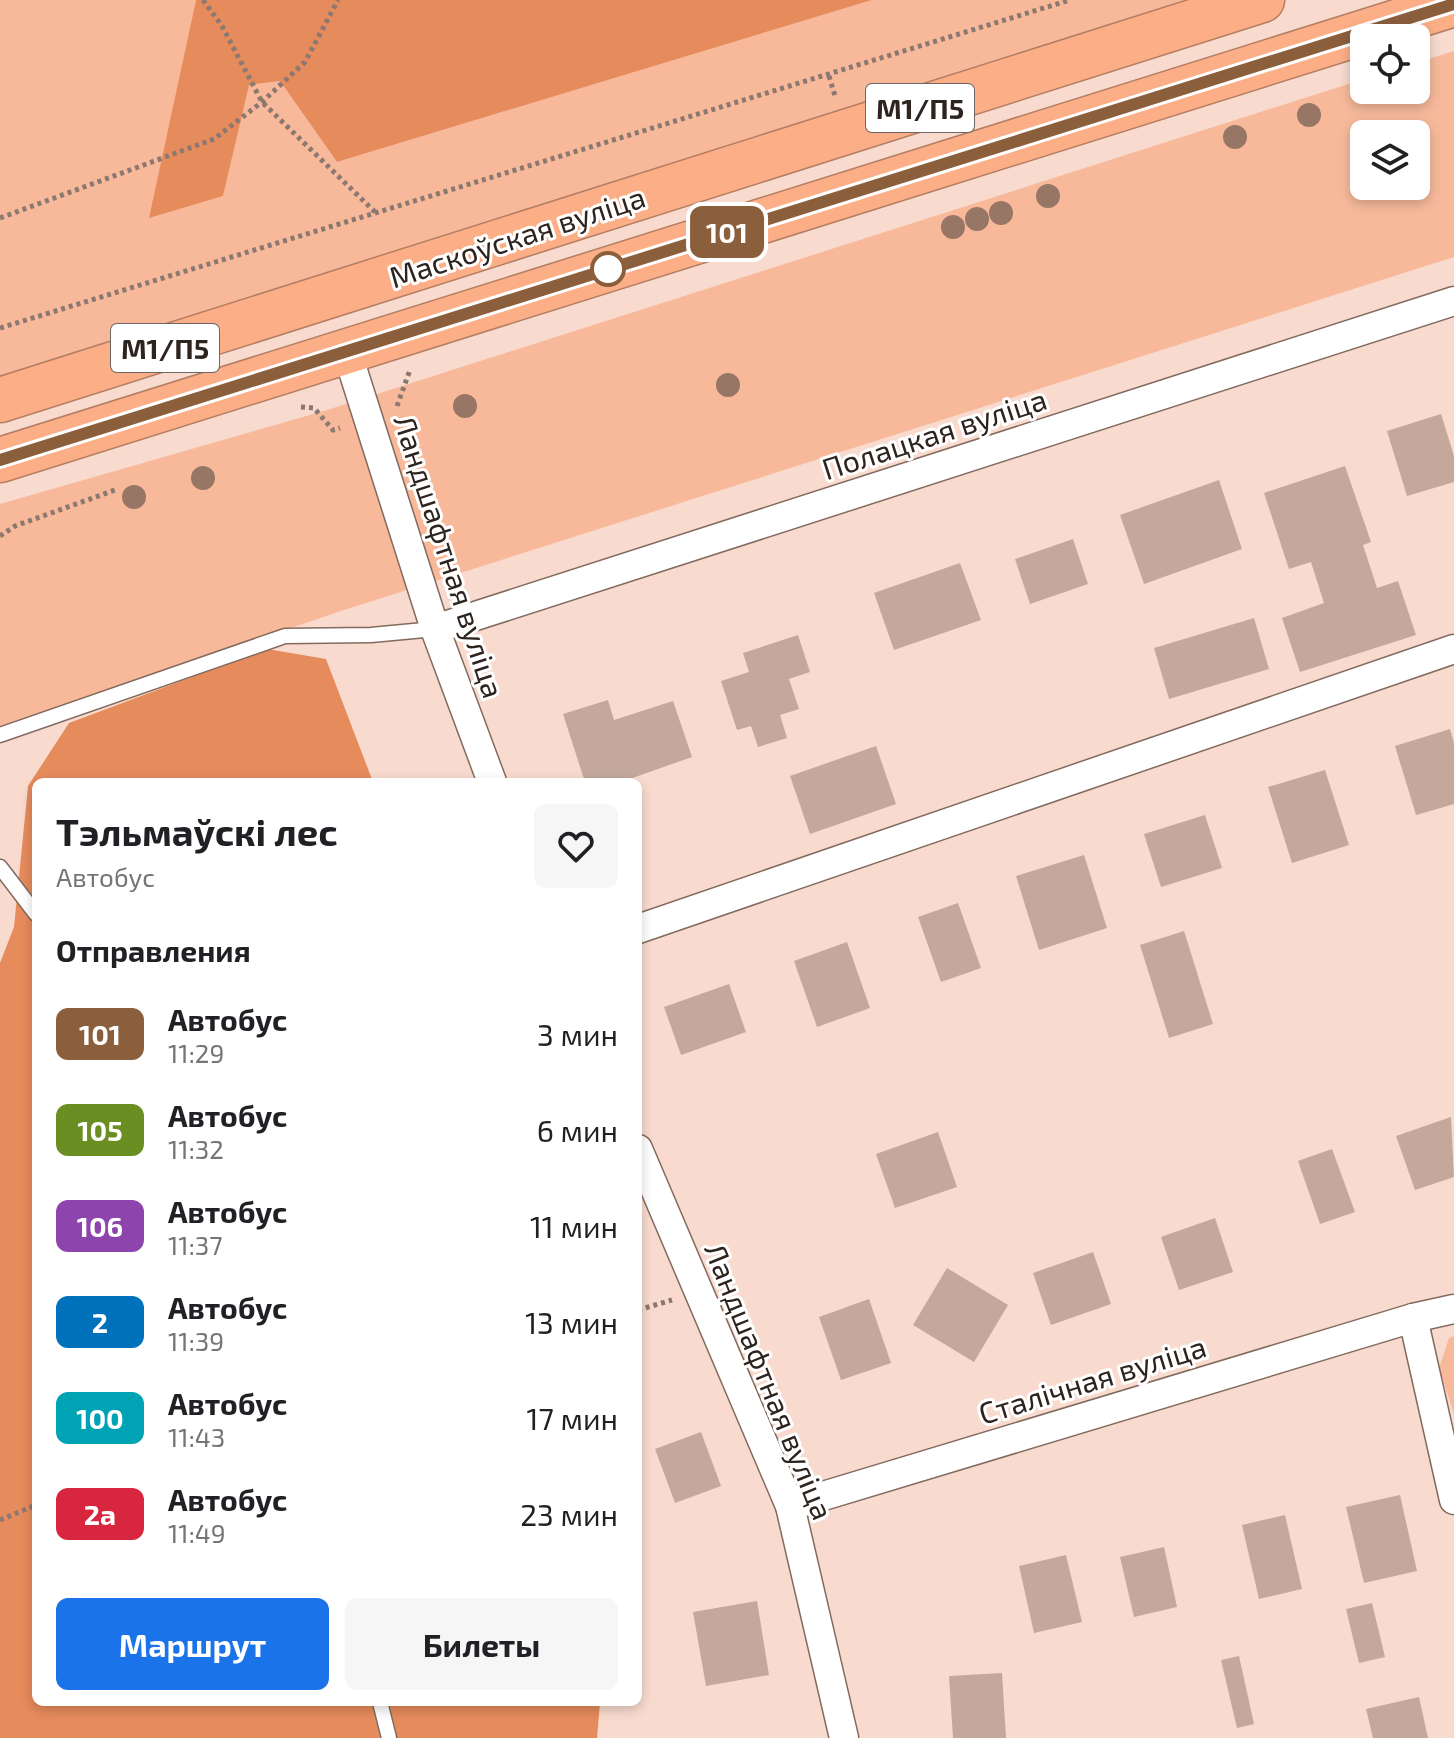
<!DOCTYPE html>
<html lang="ru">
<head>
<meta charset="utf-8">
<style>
	body { margin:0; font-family:"Exo 2",sans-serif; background:#f6f6f6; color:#202124; height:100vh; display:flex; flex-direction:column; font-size:30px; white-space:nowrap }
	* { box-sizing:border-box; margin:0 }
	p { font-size:26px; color:#757577 }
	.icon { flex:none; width:44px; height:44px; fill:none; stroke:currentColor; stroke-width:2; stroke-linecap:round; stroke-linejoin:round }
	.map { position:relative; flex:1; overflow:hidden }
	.drawer { position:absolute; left:32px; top:778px; width:610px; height:928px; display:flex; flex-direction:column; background:#fff; border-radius:12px; box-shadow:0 4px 12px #0003 }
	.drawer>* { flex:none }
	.badge { padding:0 16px; border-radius:12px; font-size:28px; line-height:52px }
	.tools { position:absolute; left:1350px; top:24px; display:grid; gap:16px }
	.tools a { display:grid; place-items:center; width:80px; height:80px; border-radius:12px; background:#fff; box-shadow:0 4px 12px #0003; font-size:40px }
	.map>.badge { position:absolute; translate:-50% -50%; box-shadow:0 0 0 4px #fff }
	h2 { padding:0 24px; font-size:30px; line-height:72px }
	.round { display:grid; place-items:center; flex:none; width:84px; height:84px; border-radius:12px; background:#f6f6f6 }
	.summary { display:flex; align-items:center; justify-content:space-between; height:136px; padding:0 24px }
	h1 { font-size:38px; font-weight:700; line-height:60px }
	.primary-button { display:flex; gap:16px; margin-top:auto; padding:16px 24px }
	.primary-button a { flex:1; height:92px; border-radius:12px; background:#1a73e8; color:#fff; font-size:32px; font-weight:700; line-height:92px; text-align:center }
	.primary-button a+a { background:#f6f6f6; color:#202124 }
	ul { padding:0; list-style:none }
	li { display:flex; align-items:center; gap:24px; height:96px; padding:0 24px }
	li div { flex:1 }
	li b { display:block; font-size:30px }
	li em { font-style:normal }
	li .badge { min-width:88px; font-weight:700; text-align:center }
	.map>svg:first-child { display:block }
</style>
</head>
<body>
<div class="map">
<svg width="1454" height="1738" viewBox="0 0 1454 1738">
	<rect width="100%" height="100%" fill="#f8dbce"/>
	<!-- green -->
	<g fill="#f7b99a" fill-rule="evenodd">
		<path d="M0,0H196L150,217L223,196L248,85L280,81L337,162L872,0H1196L0,377Z"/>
		<path d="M1454,51V257L344,610L0,728V504L327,410L1364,79V90H1416V63ZM1364,134H1416V186H1364Z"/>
		<path d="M1454,1336V1414L1439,1368L1449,1338Z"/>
	</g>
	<!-- forest -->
	<g fill="#e68b5c">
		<path d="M196,0H872L337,162L280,81L249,85L223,196L149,218Z"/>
		<path d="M267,649L326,659L373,782H36V1702H600L597,1738H0V963L14,927L28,786L69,723Z"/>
	</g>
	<!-- building -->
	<g fill="#c3a89b">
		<path d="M1441,414L1454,456V482L1407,496L1387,431Z"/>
		<path d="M1345,466L1371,542L1363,545L1377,588L1398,581L1416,635L1300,672L1282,618L1324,603L1311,562L1289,569L1264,493Z"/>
		<path d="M1219,480L1242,549L1144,584L1120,515Z"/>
		<path d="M1073,539L1088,584L1030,604L1015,559Z"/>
		<path d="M960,563L981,620L894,650L874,593Z"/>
		<path d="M1254,618L1269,669L1169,699L1154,648Z"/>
		<path d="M798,635L810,672L789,679L799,709L780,715L787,738L758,747L751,726L737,730L721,681L749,672L743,653Z"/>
		<path d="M608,700L614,720L673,701L692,757L621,782H585L563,714Z"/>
		<path d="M1450,729L1454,743V804L1416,815L1395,746Z"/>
		<path d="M876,746L896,804L810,834L790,776Z"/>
		<path d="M1325,770L1349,845L1292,863L1268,787Z"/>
		<path d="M1205,815L1222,868L1161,887L1144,834Z"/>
		<path d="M1084,855L1107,928L1039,950L1016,876Z"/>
		<path d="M958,903L981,968L941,982L918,917Z"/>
		<path d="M1184,931L1213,1024L1169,1038L1140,945Z"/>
		<path d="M847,942L870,1008L817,1027L794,961Z"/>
		<path d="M729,984L746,1032L681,1055L664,1007Z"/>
		<path d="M1451,1117L1454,1177L1415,1190L1396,1136Z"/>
		<path d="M938,1132L957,1187L895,1208L876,1154Z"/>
		<path d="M1332,1149L1355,1212L1320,1224L1298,1161Z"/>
		<path d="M1215,1218L1233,1272L1179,1290L1161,1237Z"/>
		<path d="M1093,1252L1111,1304L1051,1325L1033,1273Z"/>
		<path d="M947,1268L1008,1305L974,1362L913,1325Z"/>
		<path d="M869,1299L891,1363L841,1380L819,1317Z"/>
		<path d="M701,1432L721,1486L675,1503L655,1449Z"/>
		<path d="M1400,1495L1417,1571L1364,1583L1346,1507Z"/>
		<path d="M1285,1515L1302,1589L1259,1599L1242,1525Z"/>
		<path d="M1164,1547L1177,1607L1134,1617L1120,1557Z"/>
		<path d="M1066,1555L1082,1622L1034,1633L1019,1566Z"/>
		<path d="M757,1601L769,1675L706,1686L693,1612Z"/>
		<path d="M1372,1603L1385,1657L1359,1663L1346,1609Z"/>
		<path d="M1239,1656L1254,1724L1237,1728L1221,1660Z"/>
		<path d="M1002,1673L1006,1738H953L949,1676Z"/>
		<path d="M1419,1697L1428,1738H1373L1366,1709Z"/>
	</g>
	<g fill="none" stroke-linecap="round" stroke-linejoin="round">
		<defs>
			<g id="lane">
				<path d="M0,735L285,636L371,635L435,629"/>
				<path d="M0,867L36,914"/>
				<path d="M380,1702L389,1738"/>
			</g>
			<g id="street">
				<path d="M347,352L435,629L492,782"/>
				<path d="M435,629L1454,301"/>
				<path d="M638,929L1454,649"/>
				<path d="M638,1149L790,1506L844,1738"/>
				<path d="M1413,1318L1454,1500"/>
				<path d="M790,1506L1413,1318L1454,1309"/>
			</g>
			<g id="highway">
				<path d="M0,400L1262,0"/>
				<path d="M0,460L1454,4"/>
			</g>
		</defs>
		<!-- lane casing -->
		<use href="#lane" stroke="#836a5e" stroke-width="17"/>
		<!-- street casing -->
		<use href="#street" stroke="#836a5e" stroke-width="31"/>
		<!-- highway casing -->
		<use href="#highway" stroke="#b47e63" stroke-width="47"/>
		<!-- path -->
		<g stroke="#8b7870" stroke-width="5" stroke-dasharray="4 4" stroke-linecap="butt">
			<path d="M203,0L222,26L262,102L375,212"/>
			<path d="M829,76L835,96"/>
			<path d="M0,218L214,139L262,102L305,62L338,0"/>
			<path d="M0,328L1070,0"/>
			<path d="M397,406L410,370"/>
			<path d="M301,407L314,408L333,430L340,428"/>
			<path d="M0,536L15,526L115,490"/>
			<path d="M638,1310L672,1300"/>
			<path d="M0,1520L36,1505"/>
		</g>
		<!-- lane -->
		<use href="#lane" stroke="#fff" stroke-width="14"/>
		<!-- street -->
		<use href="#street" stroke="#fff" stroke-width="28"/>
		<!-- highway -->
		<use href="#highway" stroke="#fcae87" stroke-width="44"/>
	</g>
	<!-- trees -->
	<g fill="#977665">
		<circle cx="1309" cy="115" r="12"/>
		<circle cx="1235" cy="137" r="12"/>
		<circle cx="1048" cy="196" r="12"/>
		<circle cx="1001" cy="213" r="12"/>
		<circle cx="977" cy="219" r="12"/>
		<circle cx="953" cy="227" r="12"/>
		<circle cx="728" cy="385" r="12"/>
		<circle cx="465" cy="406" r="12"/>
		<circle cx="203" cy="478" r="12"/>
		<circle cx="134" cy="497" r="12"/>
	</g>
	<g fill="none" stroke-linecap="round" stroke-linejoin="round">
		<defs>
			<path id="line" d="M0,460L1454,4"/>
		</defs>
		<!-- line casing -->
		<use href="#line" stroke="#fff" stroke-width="18"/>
		<!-- line -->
		<use href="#line" stroke="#8b5e3c" stroke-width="12"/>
	</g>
	<!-- markers -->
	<circle fill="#fff" stroke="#8b5e3c" stroke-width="4" cx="608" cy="269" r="16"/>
	<g text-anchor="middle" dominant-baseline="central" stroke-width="6" stroke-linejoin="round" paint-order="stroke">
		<!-- shield labels -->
		<g fill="#fff" stroke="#6d6662" stroke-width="2">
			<rect x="866" y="84" width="108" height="48" rx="6"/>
			<rect x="111" y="324" width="108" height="48" rx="6"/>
		</g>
		<g font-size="28" font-weight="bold" fill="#2e241f">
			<text x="920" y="108">М1/П5</text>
			<text x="165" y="348">М1/П5</text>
		</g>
		<!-- street labels -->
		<g font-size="30" fill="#2e241f" stroke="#fff">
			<text transform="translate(517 236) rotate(-18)">Маскоўская вуліца</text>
			<text transform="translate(934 433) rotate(-18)">Полацкая вуліца</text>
			<text transform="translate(450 556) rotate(72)">Ландшафтная вуліца</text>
			<text transform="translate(1092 1379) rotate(-17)">Сталічная вуліца</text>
			<text transform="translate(770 1381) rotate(68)">Ландшафтная вуліца</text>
		</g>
	</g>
</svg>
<div class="tools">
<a><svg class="icon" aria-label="locate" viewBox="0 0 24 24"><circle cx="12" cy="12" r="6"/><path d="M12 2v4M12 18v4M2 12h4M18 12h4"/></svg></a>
<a><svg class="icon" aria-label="layers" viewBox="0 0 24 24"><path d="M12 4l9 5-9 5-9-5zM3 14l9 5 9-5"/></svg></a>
</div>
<b class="badge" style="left:727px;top:232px;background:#8b5e3c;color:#fff">101</b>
<section class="drawer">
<div class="summary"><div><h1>Тэльмаўскі лес</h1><p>Автобус</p></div><a class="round"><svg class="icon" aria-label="heart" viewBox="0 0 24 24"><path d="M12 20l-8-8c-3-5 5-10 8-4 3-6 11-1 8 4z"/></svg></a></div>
<h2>Отправления</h2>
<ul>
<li><span class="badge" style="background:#8b5e3c;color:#fff">101</span><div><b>Автобус</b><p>11:29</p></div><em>3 мин</em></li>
<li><span class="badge" style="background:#6b8e23;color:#fff">105</span><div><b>Автобус</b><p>11:32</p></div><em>6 мин</em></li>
<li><span class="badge" style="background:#8e44ad;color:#fff">106</span><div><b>Автобус</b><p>11:37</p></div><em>11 мин</em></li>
<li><span class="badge" style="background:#0072bc;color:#fff">2</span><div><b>Автобус</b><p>11:39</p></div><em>13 мин</em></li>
<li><span class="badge" style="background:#00a3b4;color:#fff">100</span><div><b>Автобус</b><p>11:43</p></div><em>17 мин</em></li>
<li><span class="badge" style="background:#d7263d;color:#fff">2а</span><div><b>Автобус</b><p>11:49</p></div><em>23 мин</em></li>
</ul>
<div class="primary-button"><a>Маршрут</a><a>Билеты</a></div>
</section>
</div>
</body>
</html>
